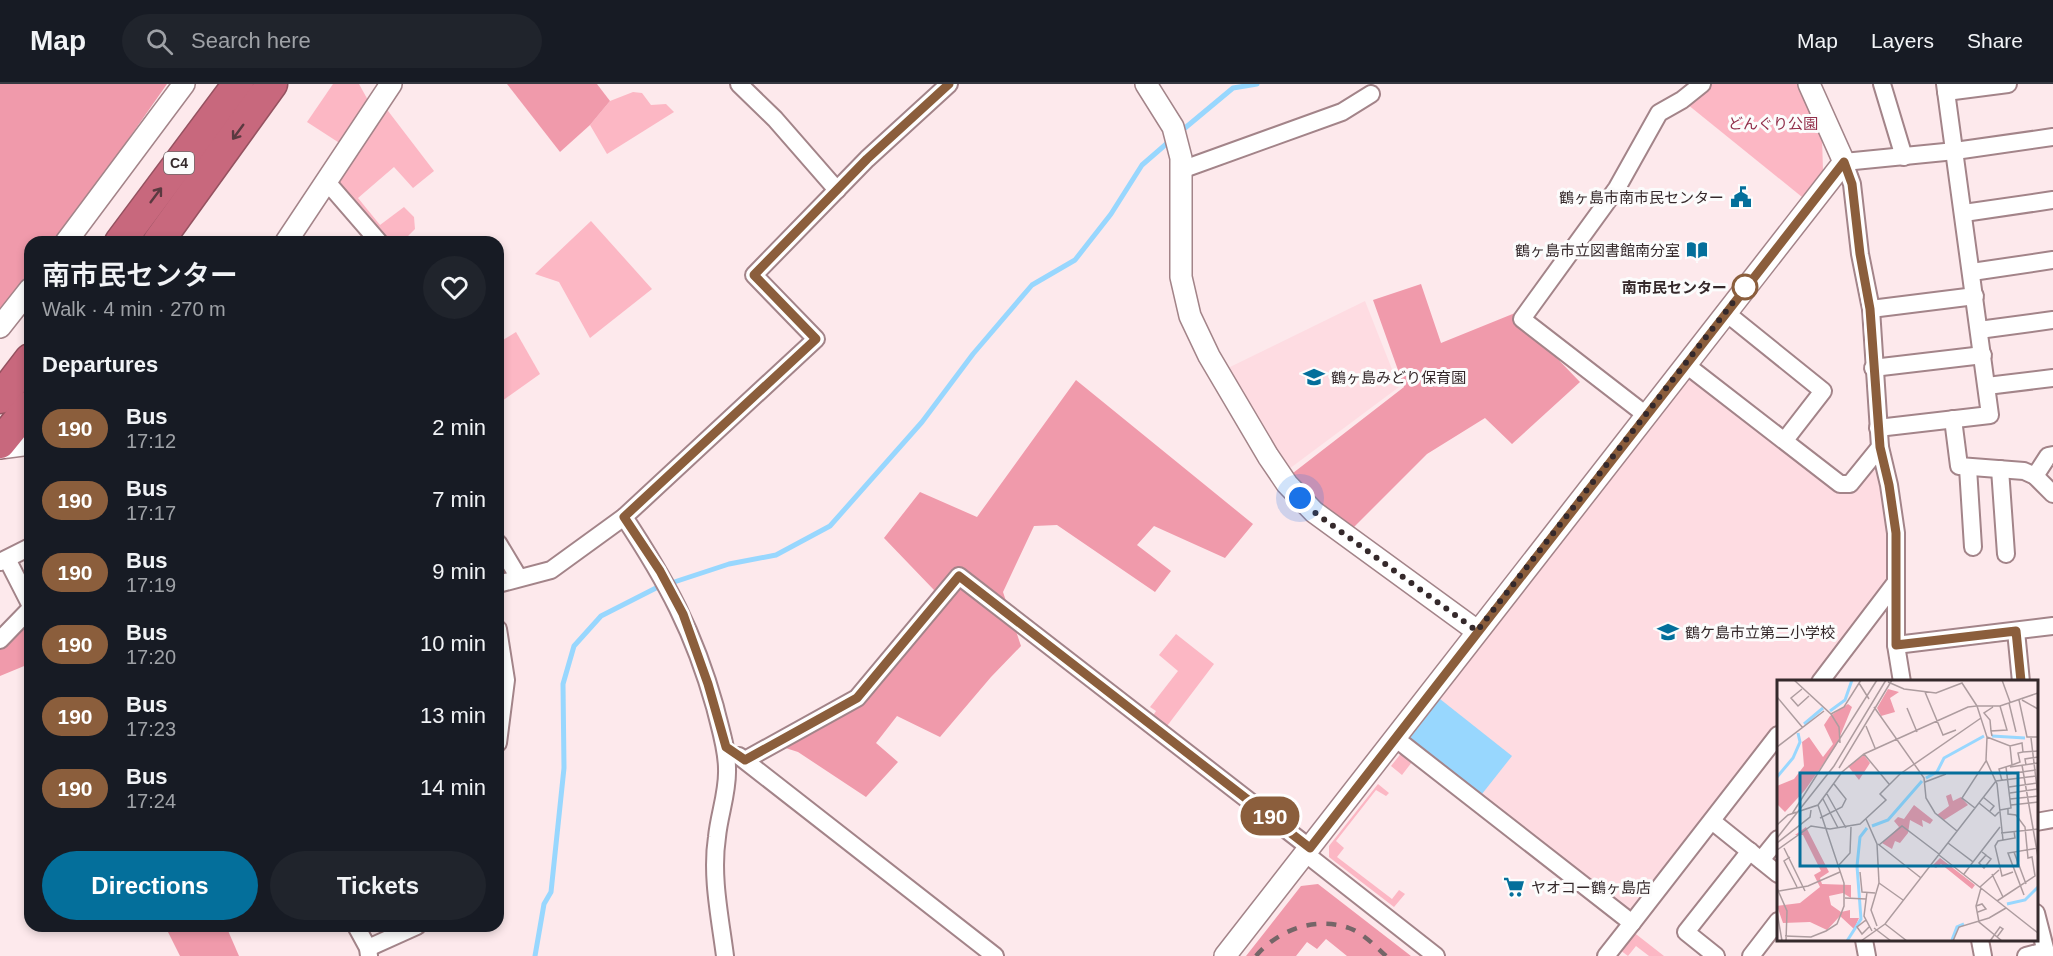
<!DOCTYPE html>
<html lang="en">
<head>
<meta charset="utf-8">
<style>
	body { margin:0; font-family:Arial,"Noto Sans JP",sans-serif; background:#20242c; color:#f1f3f6; height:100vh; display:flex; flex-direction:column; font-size:22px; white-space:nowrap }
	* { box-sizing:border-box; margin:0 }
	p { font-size:20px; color:#9ea1a6 }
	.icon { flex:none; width:33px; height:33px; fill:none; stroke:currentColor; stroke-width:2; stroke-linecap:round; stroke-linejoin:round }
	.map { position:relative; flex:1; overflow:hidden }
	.panel { position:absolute; left:24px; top:152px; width:480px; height:696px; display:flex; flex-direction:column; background:#171b24; border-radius:18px; box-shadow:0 3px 9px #0003 }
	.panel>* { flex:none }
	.badge { padding:0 12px; border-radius:20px; font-size:21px; line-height:39px }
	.you { position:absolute; width:30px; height:30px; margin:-15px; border:4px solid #fff; border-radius:50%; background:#1a73e8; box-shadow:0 0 0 9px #1a73e833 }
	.map>.badge { position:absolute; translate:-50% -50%; box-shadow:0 0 0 3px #fff }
	h2 { padding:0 18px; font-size:22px; line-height:54px }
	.round { display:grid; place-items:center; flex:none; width:63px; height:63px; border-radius:32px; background:#20242c }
	.summary { display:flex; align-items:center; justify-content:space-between; height:102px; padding:0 18px }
	h1 { font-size:28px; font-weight:600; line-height:45px }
	.primary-button { display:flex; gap:12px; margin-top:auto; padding:12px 18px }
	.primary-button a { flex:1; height:69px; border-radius:36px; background:#046f9b; color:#fff; font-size:24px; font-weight:600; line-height:69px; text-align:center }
	.primary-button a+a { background:#20242c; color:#f1f3f6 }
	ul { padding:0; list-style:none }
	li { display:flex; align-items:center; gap:18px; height:72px; padding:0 18px }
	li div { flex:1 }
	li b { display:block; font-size:22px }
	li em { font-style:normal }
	li .badge { min-width:66px; font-weight:700; text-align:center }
	header { display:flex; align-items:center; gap:36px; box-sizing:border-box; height:84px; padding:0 30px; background:#171b24; border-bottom:2px solid #363941 }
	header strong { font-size:28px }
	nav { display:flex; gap:33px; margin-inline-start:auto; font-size:21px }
	.search { width:420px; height:54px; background:#20242c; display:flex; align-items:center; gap:15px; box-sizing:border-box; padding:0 21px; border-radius:33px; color:#9ea1a6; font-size:22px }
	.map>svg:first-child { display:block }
</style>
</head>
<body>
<header>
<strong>Map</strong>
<div class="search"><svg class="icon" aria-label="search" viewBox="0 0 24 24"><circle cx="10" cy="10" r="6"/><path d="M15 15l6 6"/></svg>Search here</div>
<nav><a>Map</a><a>Layers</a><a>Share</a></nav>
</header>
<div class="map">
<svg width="2053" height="872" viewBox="0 0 2053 872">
	<rect width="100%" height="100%" fill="#fde9ec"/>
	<!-- built -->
	<g fill="#fedce2">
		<path d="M1365,217L1399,303L1285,388L1228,284Z"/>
		<path d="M1685,280L1840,400L1880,363L1896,498L1820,597L1778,598V651L1632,839L1395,654Z"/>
	</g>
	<!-- green -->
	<g fill="#fcb7c4">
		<path d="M333,0H359L369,18L341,60L307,38Z"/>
		<path d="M1702,0H1797L1822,53L1823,87L1802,113L1682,16Z"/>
		<path d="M633,8L642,9L651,21L666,20L674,28L607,70L590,41L610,17Z"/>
		<path d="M385,23L434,87L413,104L394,83L358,114L380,141L404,123L414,133L415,145L403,157H386L335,100Z"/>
		<path d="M591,137L652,205L590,254L559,198L535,190Z"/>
		<path d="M516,248L540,290L502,317L498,310V259Z"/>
		<path d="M1176,550L1214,580L1164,646L1151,635L1156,627L1150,623L1178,587L1159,571Z"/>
		<path d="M1403,667L1619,834L1618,840L1412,678L1402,691L1391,682Z"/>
		<path d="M1378,700L1389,709L1386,712L1376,706L1336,757L1344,764L1337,773L1392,815L1399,806L1405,810L1394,823L1329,773V762Z"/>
		<path d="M1632,847L1664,872H1649L1636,862L1628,872L1620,866Z"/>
	</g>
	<!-- forest -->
	<g fill="#f09aab">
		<path d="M0,0H167L57,157L30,158V193L0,232Z"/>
		<path d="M507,0H597L610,17L590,41L560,68Z"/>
		<path d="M1421,200L1441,259L1520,227L1548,265L1580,298L1512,360L1485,334L1427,370L1353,444L1318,417L1293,389L1404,303L1373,216Z"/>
		<path d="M1076,296L1253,440L1225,474L1154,442L1137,461L1171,487L1155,508L1057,441L1034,442L1003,508L1021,562L991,593L940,653L897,632L876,659L898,678L866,713L798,668L770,659L854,609L898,556L934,506L884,454L920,408L977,433Z"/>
		<path d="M30,522V582L29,580L0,592V543L13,531Z"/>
		<path d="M1318,800L1411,872H1347L1326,855L1317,865L1307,858L1296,872H1246L1301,802Z"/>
		<path d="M165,842H226L239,872H180Z"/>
	</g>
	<!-- water -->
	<path fill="#98d7fe" d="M1440,615L1512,672L1482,710L1410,654Z"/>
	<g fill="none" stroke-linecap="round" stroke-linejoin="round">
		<!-- stream -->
		<g stroke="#98d7fe" stroke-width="5">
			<path d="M1179,49L1233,4L1257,0"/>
			<path d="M535,872L544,820L551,808L564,684L563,600L574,562L601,532L656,504L729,480L776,471L830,442L922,338L973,270L1032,201L1075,176L1111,130L1142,81L1172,55"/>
		</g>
		<defs>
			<g id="minor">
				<path d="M739,0L775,35L837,106"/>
				<path d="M1882,0L1904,73"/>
				<path d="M1946,8L2008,0"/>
				<path d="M1181,86L1342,28L1371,10"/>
				<path d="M327,98L379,158"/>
				<path d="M1964,129L2053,116"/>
				<path d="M1972,188L2053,176"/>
				<path d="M1871,225L1975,212"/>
				<path d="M1725,228L1823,307L1785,356"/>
				<path d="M1979,246L2053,236"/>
				<path d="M1685,280L1840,400H1850L1880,363"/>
				<path d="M1873,284L1983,271"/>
				<path d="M1987,302L2053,294"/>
				<path d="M1646,331L1522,235L1617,104L1659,29L1682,16L1702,0"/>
				<path d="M1953,335L1959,382L2024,387L2035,392L2053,410"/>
				<path d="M1878,344L1990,331L1945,0"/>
				<path d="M1968,384L1973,463"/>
				<path d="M2000,385L2006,470"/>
				<path d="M2035,392L2048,372L2053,371"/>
				<path d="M624,433C667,498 694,548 715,623C720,644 727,664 727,685C728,708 719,731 717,753C711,792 720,833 725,872"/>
				<path d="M498,459L519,494"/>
				<path d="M7,475L30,520"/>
				<path d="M0,478L30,463"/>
				<path d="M498,500L551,486L624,433L816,255L754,191L867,75L949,0"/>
				<path d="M498,545L506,596L498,659"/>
				<path d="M2016,547L2021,598"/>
				<path d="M0,556L30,525"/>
				<path d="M1896,561L2053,542"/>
				<path d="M1820,598L1896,498"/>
				<path d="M1902,598L1896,561V449L1889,401L1880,363L1871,225L1860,170L1852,100L1844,78L1955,67L2053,53"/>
				<path d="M1395,654L1632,839L1606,872"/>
				<path d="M739,672L995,872"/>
				<path d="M745,676L857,614L959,492L1310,764"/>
				<path d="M1712,737L1778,790"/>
				<path d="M2036,738L2053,735"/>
				<path d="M1306,770L1436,872"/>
				<path d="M1761,776L1778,755"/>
				<path d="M2036,829L2047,872"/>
				<path d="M1632,839L1778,651"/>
				<path d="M356,842L368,864L369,872"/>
				<path d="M1864,856L1867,872"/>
				<path d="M1980,856L1983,872"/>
				<path d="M368,864L417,842"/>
				<path d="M1716,872L1686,848L1750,767"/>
				<path d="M1751,872L1778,837"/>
				<path d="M2026,872L2045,867"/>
			</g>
			<g id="tertiary">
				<path d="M1146,0L1173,43L1181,74V193L1190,232L1209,272L1268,372L1287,400L1314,428L1477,547"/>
				<path d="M66,158L184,0"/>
				<path d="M286,158L391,0"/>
				<path d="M0,243L30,205"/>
				<path d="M0,364L30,360"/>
				<path d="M1225,872L1844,78L1809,0"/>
			</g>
			<g id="motorway">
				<path d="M120,158L238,0"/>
				<path d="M158,158L272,0"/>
				<path d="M0,314L30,275"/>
				<path d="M0,359L30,322"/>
			</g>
		</defs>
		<!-- minor casing -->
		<use href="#minor" stroke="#a38489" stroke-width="20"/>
		<!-- tertiary casing -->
		<use href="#tertiary" stroke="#a38489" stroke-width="24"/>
		<!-- motorway casing -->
		<use href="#motorway" stroke="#955260" stroke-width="33"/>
		<!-- minor -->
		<use href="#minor" stroke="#fff" stroke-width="16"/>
		<!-- tertiary -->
		<use href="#tertiary" stroke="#fff" stroke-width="21"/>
		<!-- motorway -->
		<use href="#motorway" stroke="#c8687d" stroke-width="30"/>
		<!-- rail -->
		<path stroke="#756668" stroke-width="4.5" stroke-dasharray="10 10" stroke-linecap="butt" d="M1256,872C1278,846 1315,832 1349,844C1363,849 1375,862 1386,872"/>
	</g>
	<!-- one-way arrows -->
	<defs><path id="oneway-shaft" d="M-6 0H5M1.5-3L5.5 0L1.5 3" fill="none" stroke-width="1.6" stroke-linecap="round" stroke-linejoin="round" transform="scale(1.5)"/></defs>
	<g stroke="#5a3940">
		<use href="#oneway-shaft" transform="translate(238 48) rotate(126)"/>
		<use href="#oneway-shaft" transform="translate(156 111) rotate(-53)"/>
	</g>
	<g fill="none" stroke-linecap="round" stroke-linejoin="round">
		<defs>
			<path id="line" d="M949,0L867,75L754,191L816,255L624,433L660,487L683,530L708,600L726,663L745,676L857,614L959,492L1310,764L1844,78L1852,100L1860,170L1870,225L1880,363L1889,401L1896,449V561L2016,547L2021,597"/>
		</defs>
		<!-- line casing -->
		<use href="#line" stroke="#fff" stroke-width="14"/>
		<!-- line -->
		<use href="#line" stroke="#8b5e3c" stroke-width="9"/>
		<!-- walk -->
		<path stroke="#35292b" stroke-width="6" stroke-dasharray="0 10.8" d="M1300,414L1314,428L1477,547L1745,203"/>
	</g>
	<!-- icons -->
	<defs>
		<symbol id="civic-bare" viewBox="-9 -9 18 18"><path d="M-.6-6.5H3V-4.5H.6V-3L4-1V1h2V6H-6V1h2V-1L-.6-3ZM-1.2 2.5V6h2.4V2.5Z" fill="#046f9b" stroke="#fcfcfc" stroke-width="2.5" paint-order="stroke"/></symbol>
		<symbol id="library-bare" viewBox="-9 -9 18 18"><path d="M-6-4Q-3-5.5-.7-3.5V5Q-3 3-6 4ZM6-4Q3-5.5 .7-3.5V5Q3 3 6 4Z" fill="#046f9b" stroke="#fcfcfc" stroke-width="2.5" paint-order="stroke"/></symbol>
		<symbol id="school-bare" viewBox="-9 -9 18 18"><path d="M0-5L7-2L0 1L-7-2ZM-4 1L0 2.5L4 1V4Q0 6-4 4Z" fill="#046f9b" stroke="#fcfcfc" stroke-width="2.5" paint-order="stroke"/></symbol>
		<symbol id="supermarket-bare" viewBox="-9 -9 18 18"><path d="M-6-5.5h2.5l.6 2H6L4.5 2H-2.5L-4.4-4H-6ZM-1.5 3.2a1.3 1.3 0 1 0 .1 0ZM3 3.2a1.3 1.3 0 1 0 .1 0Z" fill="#046f9b" stroke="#fcfcfc" stroke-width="2.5" paint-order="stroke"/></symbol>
	</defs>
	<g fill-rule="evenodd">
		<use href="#civic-bare" x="1726" y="98" width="30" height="30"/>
		<use href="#library-bare" x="1682" y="151" width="30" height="30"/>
		<use href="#school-bare" x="1299" y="278" width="30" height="30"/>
		<use href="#school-bare" x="1653" y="533" width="30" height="30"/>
		<use href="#supermarket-bare" x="1499" y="788" width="30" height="30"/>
	</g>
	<!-- markers -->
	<circle fill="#fff" stroke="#8b5e3c" stroke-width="3" cx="1745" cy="203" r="12"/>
	<g text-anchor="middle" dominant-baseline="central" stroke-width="6" stroke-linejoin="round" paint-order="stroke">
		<!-- shield labels -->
		<rect fill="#fcfcfc" stroke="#71686a" stroke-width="1.5" x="164" y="68" width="30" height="22" rx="4.5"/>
		<g font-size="14" font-weight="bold" fill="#35292b">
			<text x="179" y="79">C4</text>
		</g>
		<!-- park labels -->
		<g font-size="15" fill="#912e4a" stroke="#fcfcfc">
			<text x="1773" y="39">どんぐり公園</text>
		</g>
		<!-- poi labels -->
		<g font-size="15" fill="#35292b" stroke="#fcfcfc" text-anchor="start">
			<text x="1724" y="113" text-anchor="end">鶴ヶ島市南市民センター</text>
			<text x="1680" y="166" text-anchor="end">鶴ヶ島市立図書館南分室</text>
			<text x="1331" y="293">鶴ヶ島みどり保育園</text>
			<text x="1685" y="548">鶴ケ島市立第二小学校</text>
			<text x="1531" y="803">ヤオコー鶴ヶ島店</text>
		</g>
		<!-- stop labels -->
		<g font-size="15" font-weight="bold" fill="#35292b" stroke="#fcfcfc" text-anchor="end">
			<text x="1727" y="203">南市民センター</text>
		</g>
	</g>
	<!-- overview -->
	<g transform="translate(1777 596)">
		<rect width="261" height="261" fill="#fde9ec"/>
		<path d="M111,9L122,12L113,18L118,32L104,36L100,28ZM71,24L75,27L59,66L28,110L8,132L0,124V106L17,99L27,86L25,62L32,57L46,77L56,64L47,45L53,36ZM87,75L93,83L82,100L71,86ZM174,114L176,121L184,117L191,125L167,140L160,135L172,126L169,116ZM137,125L156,140L153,144L145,140L146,147L133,140L131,153L123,163L118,161L115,169L105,163L122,147L117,141L121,137L127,139ZM29,147L52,192L43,198L45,204L74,205V218L66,213L52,216L54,225L64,232L73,230V238H82L77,249L63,236L50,250L33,242L6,243L0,226L23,223L43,207L37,195L44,191L26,155H18ZM163,178L198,205L195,209L164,184L159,188L155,186Z" fill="#f09aab"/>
		<path fill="none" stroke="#98d7fe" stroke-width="3" d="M53,31L68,20L75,0M27,44L46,28M215,56L248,58M0,97L16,78L23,62L21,53M149,98L160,92L167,78L207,56M95,146L111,140L145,101M230,224L248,220L261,207M175,260L180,247L187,244M70,261L84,239L80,186L83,157L90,148"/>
		<path fill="none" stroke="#ad9c9f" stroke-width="1.5" d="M17,0L54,34L67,27L84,0M225,0L233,22M82,3L92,19M25,9L14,18L21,26L32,16M148,12L166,55L179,50M0,17L26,48M242,20L250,57H261M245,20L261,29M232,23L239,52M97,27L147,98L149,118L158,133L180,151M130,28L140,52M54,34L62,47L63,63M89,46L98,68M214,51L213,40L207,33L216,27M215,56L214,51L230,50L223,26M210,57L233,66L245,63L246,72L261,71M254,58L261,116M0,67L47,31M87,74L112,104M235,85L243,82L241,73L246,72M245,85L261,177M249,85L248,79L261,77M233,87L261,83M62,88L115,0M230,94L259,90M225,101L222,89L235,85L233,66M148,102L169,94M232,107L260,103M233,113L261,109M50,114L69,148M206,117L217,126L213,131M46,119L61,148M233,119L261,116M202,123L218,136L222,132M234,125L261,122M198,128L185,118L209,81M223,130L234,128L229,87M15,134L100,0M43,138L65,127L69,119L57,104M89,139L100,164L102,203L94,230L100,246M0,145L11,135L41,125L65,92L87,74L191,27L200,26L185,3L159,13L127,9L111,2M224,153L261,149M0,158L57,86L109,0M226,160L220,104L209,80L210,57L200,26H223L261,13M0,163L33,137L34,130M171,163L196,182L187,194M101,164L144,198M102,165L125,146L162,174M7,168L28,211M0,170L34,146L53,149L83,144L109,120L103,114L123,94L204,38M205,172L209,175L210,176L214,179L207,188L202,183L209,175M237,172L249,204M162,175L261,253M13,177L7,181L20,207M196,182L223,147M62,185L73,173L74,147M83,192L85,212L98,213M236,192L225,196L218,166L221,161L238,158L237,151M215,194L226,217M102,203L126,220M203,207L222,190M0,208L10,231L9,261M204,208L199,226L202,242L225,261M2,211L31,206L63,192M90,212L87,236L95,251M247,215L231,173L261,168M68,218L89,219M220,221L258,196L255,177L251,178L248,147L239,135L231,134V129M199,226L205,224L209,229L201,232M0,232L5,261M89,240L80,247L85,254L92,247M108,244L130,261M97,248L114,261M8,256L34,257L49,251L60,244L67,226V203L41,125M84,261L108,244L219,101L259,96M176,261L182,247L212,238L229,228M213,261L223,247L226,249L220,257"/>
		<path fill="#046f9b" fill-opacity="0.15" stroke="#046f9b" stroke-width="3" d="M23,93H241V186H23Z"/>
		<rect width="261" height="261" fill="none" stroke="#35292b" stroke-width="3"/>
	</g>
</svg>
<div class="you" style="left:1300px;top:414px"></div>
<b class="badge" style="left:1270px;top:732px;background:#8b5e3c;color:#fff">190</b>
<section class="panel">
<div class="summary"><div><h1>南市民センター</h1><p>Walk · 4 min · 270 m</p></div><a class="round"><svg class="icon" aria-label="heart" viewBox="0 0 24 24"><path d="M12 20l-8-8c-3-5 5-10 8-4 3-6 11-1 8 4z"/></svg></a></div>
<h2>Departures</h2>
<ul>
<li><span class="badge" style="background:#8b5e3c;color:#fff">190</span><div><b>Bus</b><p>17:12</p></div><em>2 min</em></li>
<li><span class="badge" style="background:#8b5e3c;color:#fff">190</span><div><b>Bus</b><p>17:17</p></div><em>7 min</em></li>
<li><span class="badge" style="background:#8b5e3c;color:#fff">190</span><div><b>Bus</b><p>17:19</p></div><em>9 min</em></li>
<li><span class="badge" style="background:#8b5e3c;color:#fff">190</span><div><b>Bus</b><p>17:20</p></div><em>10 min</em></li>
<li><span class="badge" style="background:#8b5e3c;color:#fff">190</span><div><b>Bus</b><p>17:23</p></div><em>13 min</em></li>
<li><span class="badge" style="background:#8b5e3c;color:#fff">190</span><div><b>Bus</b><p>17:24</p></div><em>14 min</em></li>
</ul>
<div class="primary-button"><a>Directions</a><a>Tickets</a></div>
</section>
</div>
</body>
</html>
